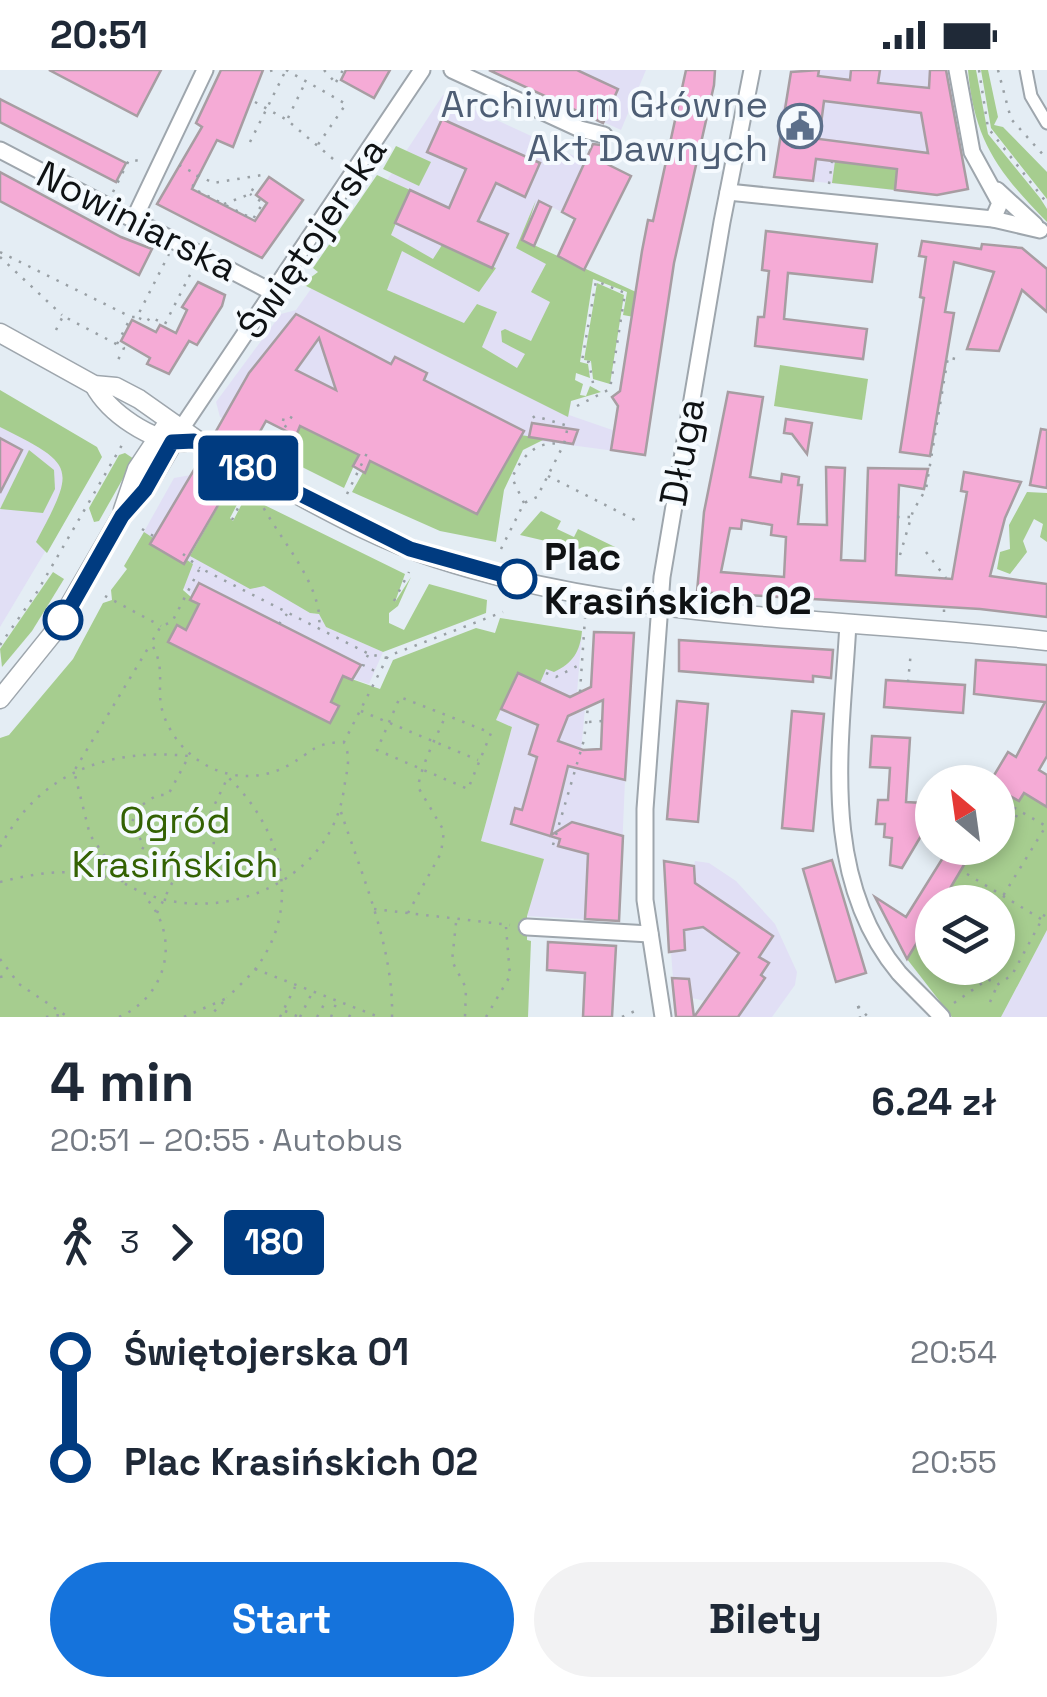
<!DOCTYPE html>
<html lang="pl">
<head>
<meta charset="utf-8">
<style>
	body { margin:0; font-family:"Space Grotesk",sans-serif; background:#f2f2f3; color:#1f2937; height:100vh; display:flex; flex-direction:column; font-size:38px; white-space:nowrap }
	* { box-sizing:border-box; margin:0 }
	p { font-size:32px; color:#747a83 }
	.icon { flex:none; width:55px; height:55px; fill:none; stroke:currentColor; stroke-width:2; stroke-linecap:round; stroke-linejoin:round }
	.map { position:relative; height:947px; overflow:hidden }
	.drawer { display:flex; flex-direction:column; background:#fff; flex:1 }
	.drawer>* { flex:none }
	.badge { padding:0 20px; border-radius:8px; font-size:35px; line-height:65px }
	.needle { width:65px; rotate:331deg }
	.fabs { position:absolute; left:915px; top:695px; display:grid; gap:20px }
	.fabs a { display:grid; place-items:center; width:100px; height:100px; border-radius:50%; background:#fff; box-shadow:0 5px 15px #0003; font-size:50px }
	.map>.badge { position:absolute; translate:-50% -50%; box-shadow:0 0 0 5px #fff }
	.legs { display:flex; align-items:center; gap:15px; height:110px; padding:0 50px; font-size:32px }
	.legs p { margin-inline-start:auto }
	.head { display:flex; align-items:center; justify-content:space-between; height:170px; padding:0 50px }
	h1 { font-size:55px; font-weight:700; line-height:75px }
	.action { display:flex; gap:20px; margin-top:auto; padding:20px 50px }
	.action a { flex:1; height:115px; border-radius:60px; background:#1573dc; color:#fff; font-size:40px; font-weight:700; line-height:115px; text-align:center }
	.action a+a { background:#f2f2f3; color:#1f2937 }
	ul { padding:0 50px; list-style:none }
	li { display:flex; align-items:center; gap:35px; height:110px; font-size:38px }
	li i { display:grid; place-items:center; width:15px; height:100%; margin:0 12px; background:currentColor }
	li i::after { content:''; width:25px; height:25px; margin:-12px; border:8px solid; border-radius:50%; background:#fff }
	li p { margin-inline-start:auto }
	li:first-child i { background:linear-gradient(#0000 50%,currentColor 0) }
	li:last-child i { background:linear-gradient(currentColor 50%,#0000 0) }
	.status { display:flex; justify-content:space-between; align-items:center; height:70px; padding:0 50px; background:#fff; direction:ltr }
	.status svg { height:28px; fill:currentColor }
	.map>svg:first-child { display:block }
</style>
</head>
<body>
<div class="status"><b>20:51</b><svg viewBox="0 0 49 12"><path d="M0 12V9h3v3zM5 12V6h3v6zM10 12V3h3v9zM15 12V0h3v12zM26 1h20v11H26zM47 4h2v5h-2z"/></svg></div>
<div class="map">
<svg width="1047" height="947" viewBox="0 0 1047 947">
	<rect width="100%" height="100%" fill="#e4edf4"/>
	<!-- commercial -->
	<g fill="#e1dff5">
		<path d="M489,0H646L621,60Z"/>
		<path d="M795,0H948L968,119L937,125L774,107L782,39Z"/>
		<path d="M443,25L585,91L562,142L539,131L522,169L591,203L569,345L647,372L645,385L270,335L253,364L220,347L216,332L281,244L296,240L313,216L317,217Z"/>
		<path d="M0,342L98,393L0,557Z"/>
		<path d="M191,405L224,425L219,436L254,515L265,516L310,543L319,544L326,557L383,582L369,614L344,606L339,636L330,653L168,572L177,555L186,560L192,525L136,476L174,408Z"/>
		<path d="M582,561L577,623L585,638L580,692L584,700L625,710L619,851L527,846L543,789L481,771L512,657L495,651L518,603Z"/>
		<path d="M664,791L694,796L695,791L709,793L736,811L775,854L797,902L795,915L772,947H712L705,931L692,928L689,909L673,908Z"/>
		<path d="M1047,860V947H1001Z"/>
	</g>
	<!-- green -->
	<g fill="#a6cd8f">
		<path d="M968,0H976L988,64L1040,128L1047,139V152C999,103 974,71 968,0Z"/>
		<path d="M981,0H988L998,47L994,55L1003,57L1047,102V129L991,58Z"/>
		<path d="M396,76L431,92L419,116L383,99Z"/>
		<path d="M835,91L897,99L895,120L832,113Z"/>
		<path d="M377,105L410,120L391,165L433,189L442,175L496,198L479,222L402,181L387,220L464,253L477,234L497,242L482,277L517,298L525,284L502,272L501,261L505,259L531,271L550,232L531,222L546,194L516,178L536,130L523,170L636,222L634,247L623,245L627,222L593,209L580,292L588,294L590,308L576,303L575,310L583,314L580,325L586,326L590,316L601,322L571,331L568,347L302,214L318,202L313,198Z"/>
		<path d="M597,213L624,225L610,314L593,309L591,291L584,290Z"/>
		<path d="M780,295L868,309L862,350L774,336Z"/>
		<path d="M0,320L97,377L102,387L47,483L36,472C76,397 76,395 0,357Z"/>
		<path d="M294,347L289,363L296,366L302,351L361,380L344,418L278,385Z"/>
		<path d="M521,365L545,369L523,380L504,420L496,472L440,461L352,422L372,386Z"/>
		<path d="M29,380L54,400L55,419L43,443L0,439Z"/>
		<path d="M125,383L134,389L99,451L94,452L89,438L119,385Z"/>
		<path d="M227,421L242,425L230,448L233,451L246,426L405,504L395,532L411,507L398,536L389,543V553L404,560L429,514L487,530L486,543L383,582L326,557L319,544L310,543L264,516L250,519L190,486Z"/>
		<path d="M1027,422L1047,423V472L1040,467L1043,454L1034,449L1023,471L1027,482L1010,504L997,499L1000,482L1010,479L1009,455Z"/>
		<path d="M541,441L561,451L557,459L574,467L578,459L615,477L614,487L520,465Z"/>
		<path d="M144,462L193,494L183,520L199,534L186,560L177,555L169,572L330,653L339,637L331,632L343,606L380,619L393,590L476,558L495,563L500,548L582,561C580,582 573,593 554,602L546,599L540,613L517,603L496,650L512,657L481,771L544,789L527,846V870L531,871L528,947H0V668L9,665L73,589L103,533L112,530L111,520L127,499L124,496Z"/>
		<path d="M53,502L64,509L32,561L2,597L0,579Z"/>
		<path d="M1024,723L1047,737V860L1001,947H952L907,889L932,848V898H998V832H942L974,778H998V741L1008,725L1018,731Z"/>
	</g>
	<!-- building -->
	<g fill="#f5abd6" stroke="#a79da2" stroke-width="2.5" fill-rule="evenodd">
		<path d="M49,0H161L137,46Z"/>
		<path d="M221,0H263L233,77L217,70L192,119L255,151L267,133L256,125L269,107L303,130L262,188L157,134L202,57L196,53Z"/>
		<path d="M346,0H390L374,28L341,10Z"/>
		<path d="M489,0H577L618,19L603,53Z"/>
		<path d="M686,0H715L714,15L674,193L645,385L611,380L618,336L612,327L620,321L642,181L648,150L653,151Z"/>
		<path d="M819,0L818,6L850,10L851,0H880L878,13L929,18L930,0H946L968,119L937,125L895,120L897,99L816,89L813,111L774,107L791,2ZM824,31L921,43L928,83L819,69Z"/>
		<path d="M0,29L126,93L116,112L0,52Z"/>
		<path d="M442,49L540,93L525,127L496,113L478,151L508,164L492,198L395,153L410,120L449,138L466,99L427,82Z"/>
		<path d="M593,74L608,76L601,91L631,106L584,200L558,186L575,149L562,142Z"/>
		<path d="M0,102L121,167L152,179L139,205L0,131Z"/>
		<path d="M539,131L551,137L534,176L522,170Z"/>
		<path d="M766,161L877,174L872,212L788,203L784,249L867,259L863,289L755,276L758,247H764L769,201L762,200Z"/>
		<path d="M922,171L981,179L982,174L1022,178L1047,199V242L1022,220L999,281L967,279L994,202L954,192L945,242L954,243L930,386L900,382L924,228L920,227L926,187L919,186Z"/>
		<path d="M198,212L225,225L222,236L197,275L189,271L169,304L147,294L150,288L121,271L132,250L156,262L160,255L176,263L187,240L182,237Z"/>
		<path d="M296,244L391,294L395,287L427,303L424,310L524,361L477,444L370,391L365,403L353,396L359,385L300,356L296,366L266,351L249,381L234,380L225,385L224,394L230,403L227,409L232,411L184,494L150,474L201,388L211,389L218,383L215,363L249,303ZM319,268L336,320L296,300Z"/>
		<path d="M728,322L763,327L750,407L781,412L782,404L799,407L798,415H802L798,454L827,455L826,397L845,398L841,490L865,491L868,398L928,399L924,419L899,415L896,505L952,509L967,422L961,421L964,402L1021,412L1005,448L990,506L1047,514V547L980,539L697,522L704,442ZM742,450L772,455L771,465L786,467L784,507L721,502L730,458L741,459Z"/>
		<path d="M786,349L812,353L807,384L792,364L784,363Z"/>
		<path d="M532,353L578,360L573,374L529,367Z"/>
		<path d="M1041,359L1047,360V418L1030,415Z"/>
		<path d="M0,368L22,380L0,423Z"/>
		<path d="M199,513L361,595L352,610L343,606L331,632L339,636L330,653L168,572L177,555L186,560L199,534L190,530Z"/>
		<path d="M594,562L634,563L625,710L568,696L551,765L572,752L623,766L619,851L585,849L588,784L558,776L560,769L511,754L515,738L522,740L537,687L529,684L538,655L501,639L518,603L570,627L591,617ZM603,630L601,679L583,680L558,671L568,646Z"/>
		<path d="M679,570L833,580L831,608L813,606V612L679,601Z"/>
		<path d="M976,590L1047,595V686L1039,700L1047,705V737L1024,723L1019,731L1008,725L998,741V712H990L1008,682L1016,687L1045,632L974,624Z"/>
		<path d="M886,610L965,615L963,643L884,637Z"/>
		<path d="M677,631L708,634L698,752L667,749Z"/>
		<path d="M792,641L824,644L813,761L782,758Z"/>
		<path d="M872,666L910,668L906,732L923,733L921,766L902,798L890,795L892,768L884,767L885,754H876L878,730H888L890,698L870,697Z"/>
		<path d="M949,778H974L942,832H932V848L907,889L875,827L906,847Z"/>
		<path d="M832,790L866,903L836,912L803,799Z"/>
		<path d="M664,791L694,796L695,813L773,866L759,887L769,893L761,905L765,908L738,947H676L672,908L689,909L694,947L739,883L703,857L684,860L685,880L669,882Z"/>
		<path d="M548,872L616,876L612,947H583L585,903L547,900Z"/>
	</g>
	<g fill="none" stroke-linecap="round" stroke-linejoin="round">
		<!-- tertiary-tunnel -->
		<path stroke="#c4ccd2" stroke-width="18" stroke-dasharray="18 9" stroke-linecap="butt" d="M207,377L236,392"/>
		<defs>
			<path id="pedestrian" d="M1026,0L1031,26L1047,53"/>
			<g id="minor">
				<path d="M452,0L580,59L604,65"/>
				<path d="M957,0L972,82L1000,133L993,149"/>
				<path d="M0,80L274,223"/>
				<path d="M997,120L1035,155"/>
				<path d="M728,122L993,149L1040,160"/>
				<path d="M134,149L205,0"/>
				<path d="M183,356L422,0"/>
				<path d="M848,553C842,669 817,804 899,903C913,918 928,932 942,947"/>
				<path d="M527,857L650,864"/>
				<path d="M663,947L645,830V739L662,507L722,152L752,0"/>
			</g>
			<g id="tertiary">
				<path d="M0,263L94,315L116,317L139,329L207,377"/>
				<path d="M94,315C109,343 151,372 184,372"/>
				<path d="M236,392C301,425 366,466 436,488C631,552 845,547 1047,571"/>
				<path d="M123,440L137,399L165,357"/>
				<path d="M0,629L54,562L122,445L145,420L183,356"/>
			</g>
		</defs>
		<!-- pedestrian casing -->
		<use href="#pedestrian" stroke="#9ea6ad" stroke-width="15"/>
		<!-- minor casing -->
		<use href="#minor" stroke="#9ea6ad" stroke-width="19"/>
		<!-- tertiary casing -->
		<use href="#tertiary" stroke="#9ea6ad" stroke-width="21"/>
		<!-- path -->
		<g stroke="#99a0a5" stroke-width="2.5" stroke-dasharray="2.5 8" stroke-linecap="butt">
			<path d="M286,0L346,34L317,76"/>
			<path d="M324,0L333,10"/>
			<path d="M979,0L988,58L1047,133"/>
			<path d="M998,0L1011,49L1047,89"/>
			<path d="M270,1L273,0"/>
			<path d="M336,12L343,0"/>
			<path d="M255,32L287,50L339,94"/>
			<path d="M288,48L306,11"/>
			<path d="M250,72L285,2"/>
			<path d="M179,95L213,113L262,105"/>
			<path d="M198,105L192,118L253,149L263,133L250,124"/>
			<path d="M829,114L832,92"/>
			<path d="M113,122L129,90L145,91"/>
			<path d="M224,134L250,124L257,112"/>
			<path d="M0,182L131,247"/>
			<path d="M0,187L62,245"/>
			<path d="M139,248L147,252L150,247L165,254L194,197"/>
			<path d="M56,260L63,246L124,278L116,294"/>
			<path d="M117,274L131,247H137L169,184"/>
			<path d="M577,336L610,319L625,223L596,211L582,291L589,292L593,313"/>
			<path d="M283,351L285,342"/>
			<path d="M268,384L292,346"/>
			<path d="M548,406L639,452"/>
			<path d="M347,424L367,383"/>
			<path d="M259,429C277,467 324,515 319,557"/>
			<path d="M524,433L512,408C522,386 536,370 563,374"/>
			<path d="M897,447H911"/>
			<path d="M232,450L246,422"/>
			<path d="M142,459L155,467"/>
			<path d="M501,479L524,433L537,427L564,374L568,356L535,346L529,351"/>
			<path d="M926,482L946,508"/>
			<path d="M183,484L200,498"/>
			<path d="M900,485L913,441L926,419L948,287L955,289"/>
			<path d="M105,526L161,556"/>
			<path d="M394,531L409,502"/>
			<path d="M944,542V536"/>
			<path d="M279,554L287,544"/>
			<path d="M0,575L37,522L122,375"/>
			<path d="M368,585L363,595L377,602"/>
			<path d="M387,588L369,584L200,498L172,552L161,556L151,573C168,601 154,619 164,646C183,697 241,722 289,695C314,681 313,673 344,672L387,588L388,586L503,542"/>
			<path d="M546,603L556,607L581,594"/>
			<path d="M908,612L911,581"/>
			<path d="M580,622L585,548"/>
			<path d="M361,641L478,690"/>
			<path d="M589,652L602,651"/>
			<path d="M341,742C362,806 394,878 392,947"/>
			<path d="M1010,756L1019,742"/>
			<path d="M553,775L584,670L588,637"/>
			<path d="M0,777C40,702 108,678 189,686L168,725H157L136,739L132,753L144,776L124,813C205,863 330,819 344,719C346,703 352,688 344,673"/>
			<path d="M967,804L1041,849"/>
			<path d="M0,812C44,801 79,797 123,812"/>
			<path d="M123,812L90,765L74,701L150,575"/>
			<path d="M998,834L1046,756L1011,736"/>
			<path d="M374,839L510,855"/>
			<path d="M157,843L180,797C220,775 216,794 210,744L228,707C279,756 303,831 259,894C250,907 237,917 227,928"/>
			<path d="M408,843L441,783L444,761L418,717C422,693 436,668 446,645L400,627L377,680L468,719L491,663L446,645"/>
			<path d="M456,853L452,891L466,918L465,947"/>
			<path d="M0,889L19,914L68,947"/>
			<path d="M971,898L997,915L1012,905L1047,840"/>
			<path d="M255,899L379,947"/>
			<path d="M0,907L10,905"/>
			<path d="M990,932L997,916"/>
			<path d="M954,933L988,909"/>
			<path d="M858,936L868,947"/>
			<path d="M858,936L860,947"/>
			<path d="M285,941L299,947"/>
			<path d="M46,947L60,945"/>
			<path d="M119,947C168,926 182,865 144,826"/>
			<path d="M184,947L227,928L209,947"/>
			<path d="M280,947L295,917"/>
			<path d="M300,947L313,921"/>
			<path d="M317,947L327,929"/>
			<path d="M331,947L337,931"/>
			<path d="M349,947L353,939"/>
			<path d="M486,947L510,906L506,857"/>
			<path d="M622,947L637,940"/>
		</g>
		<!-- pedestrian -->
		<use href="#pedestrian" stroke="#fff" stroke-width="11"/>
		<!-- minor -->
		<use href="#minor" stroke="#fff" stroke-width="15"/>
		<!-- tertiary -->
		<use href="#tertiary" stroke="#fff" stroke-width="18"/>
	</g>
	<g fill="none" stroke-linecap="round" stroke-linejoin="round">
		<defs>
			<path id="line-1" d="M63,550L122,446L145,420L172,372L194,371L410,479L517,509"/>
		</defs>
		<!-- line-1 casing -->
		<use href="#line-1" stroke="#fff" stroke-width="22"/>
		<!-- line-1 -->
		<use href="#line-1" stroke="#003b80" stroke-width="15"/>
	</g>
	<!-- icons -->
	<defs>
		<symbol id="civic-ring" viewBox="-11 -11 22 22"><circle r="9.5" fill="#f5fafe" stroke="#5c6f8a" stroke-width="1.5"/><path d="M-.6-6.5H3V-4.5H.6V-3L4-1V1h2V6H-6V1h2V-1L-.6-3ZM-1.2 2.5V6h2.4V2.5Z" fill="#5c6f8a"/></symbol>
	</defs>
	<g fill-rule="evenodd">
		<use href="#civic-ring" x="775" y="31" width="50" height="50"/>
	</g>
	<!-- markers -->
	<g fill="#fff" stroke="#003b80" stroke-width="5">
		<circle cx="517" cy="509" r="18"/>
		<circle cx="63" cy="550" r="18"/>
	</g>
	<g text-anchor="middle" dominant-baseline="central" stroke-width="8" stroke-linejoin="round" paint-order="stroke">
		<!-- service labels -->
		<g font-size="38" fill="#4e5e75" stroke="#f5fafe" text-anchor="end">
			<text x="768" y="34">Archiwum Główne<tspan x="768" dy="44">Akt Dawnych</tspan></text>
		</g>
		<!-- street labels -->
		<g font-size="38" fill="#0f1214" stroke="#f5fafe">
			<text transform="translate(137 151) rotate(27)">Nowiniarska</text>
			<text transform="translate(312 168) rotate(-56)">Świętojerska</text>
			<text transform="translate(682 382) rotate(-80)">Długa</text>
		</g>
		<!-- stop labels -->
		<g font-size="38" font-weight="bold" fill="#0f1214" stroke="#f5fafe" text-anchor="start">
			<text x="544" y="487">Plac<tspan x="544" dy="44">Krasińskich 02</tspan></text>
		</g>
		<!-- park labels -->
		<g font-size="38" fill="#336203" stroke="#f5fafe">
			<text x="175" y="750">Ogród<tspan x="175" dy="44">Krasińskich</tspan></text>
		</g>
	</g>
</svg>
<div class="fabs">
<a><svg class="needle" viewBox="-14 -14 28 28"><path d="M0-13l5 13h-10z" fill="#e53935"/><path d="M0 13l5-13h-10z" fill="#747a83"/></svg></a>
<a><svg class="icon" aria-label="layers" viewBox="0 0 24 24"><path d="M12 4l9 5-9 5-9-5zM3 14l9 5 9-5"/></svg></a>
</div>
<b class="badge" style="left:248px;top:398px;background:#003b80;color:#fff">180</b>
</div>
<section class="drawer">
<div class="head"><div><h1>4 min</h1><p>20:51 – 20:55 · Autobus</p></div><b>6.24 zł</b></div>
<div class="legs"><svg class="icon" aria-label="walk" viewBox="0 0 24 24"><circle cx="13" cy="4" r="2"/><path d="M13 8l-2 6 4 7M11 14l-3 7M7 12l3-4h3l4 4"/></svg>3<svg class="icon" aria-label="forward" viewBox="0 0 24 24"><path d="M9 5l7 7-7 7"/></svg><b class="badge" style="background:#003b80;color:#fff">180</b></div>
<ul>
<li><i style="color:#003b80"></i><b>Świętojerska 01</b><p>20:54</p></li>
<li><i style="color:#003b80"></i><b>Plac Krasińskich 02</b><p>20:55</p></li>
</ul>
<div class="action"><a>Start</a><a>Bilety</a></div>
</section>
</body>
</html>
